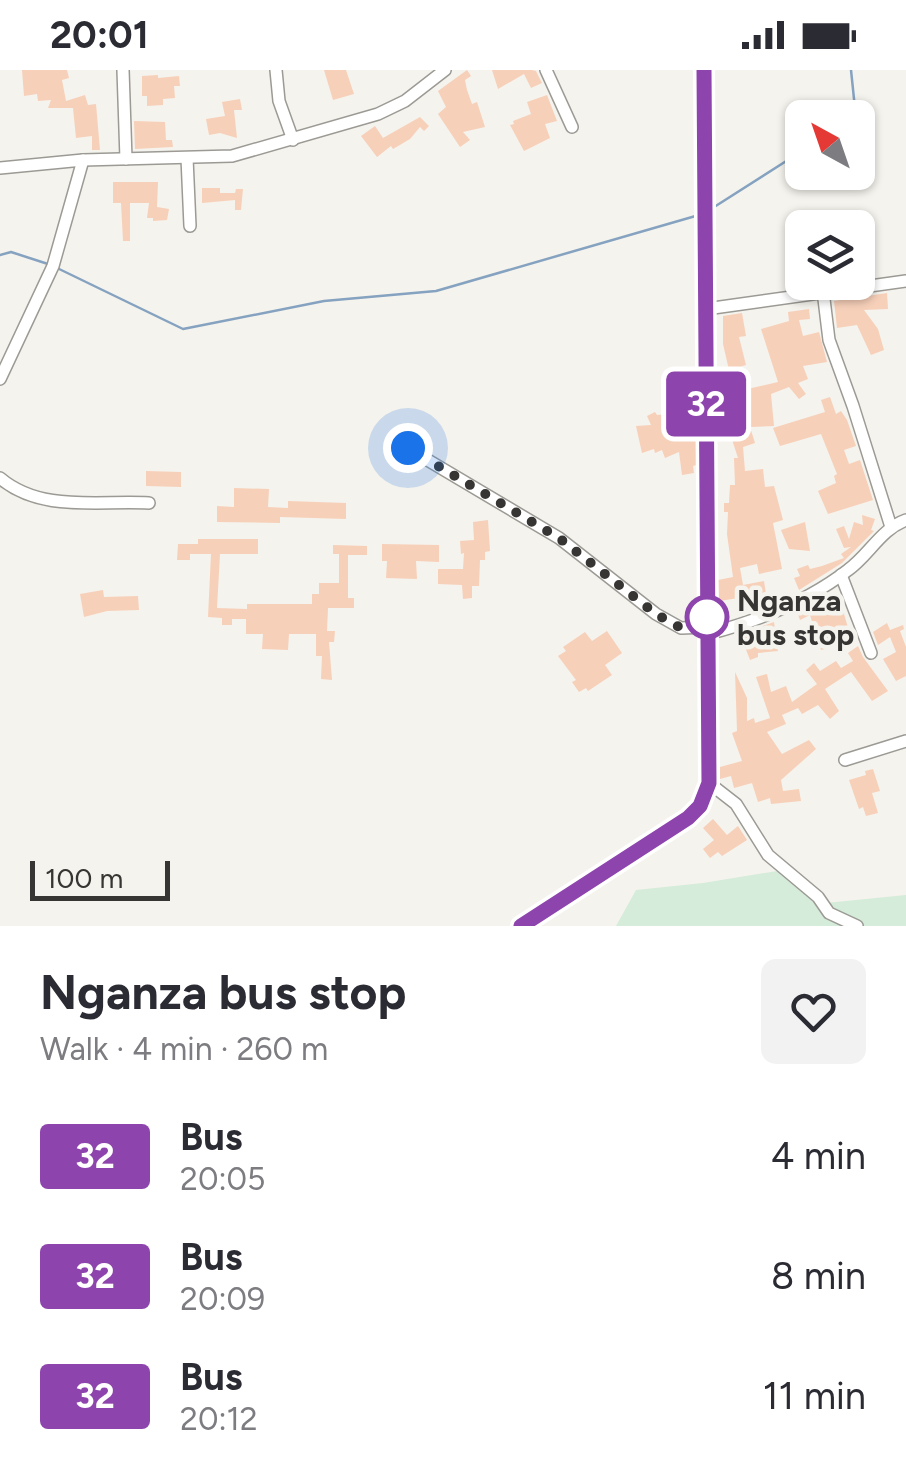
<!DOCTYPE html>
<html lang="en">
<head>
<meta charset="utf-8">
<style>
	body { margin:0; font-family:Figtree,sans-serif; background:#f2f2f3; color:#2b2b33; height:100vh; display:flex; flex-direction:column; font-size:38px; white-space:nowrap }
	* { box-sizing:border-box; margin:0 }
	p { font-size:32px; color:#7c7c81 }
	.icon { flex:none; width:55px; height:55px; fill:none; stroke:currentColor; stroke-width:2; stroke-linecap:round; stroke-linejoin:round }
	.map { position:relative; height:856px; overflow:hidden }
	.sheet { display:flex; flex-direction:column; background:#fff; flex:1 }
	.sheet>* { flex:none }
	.badge { padding:0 20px; border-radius:8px; font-size:35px; line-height:65px }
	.needle { width:65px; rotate:320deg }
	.controls { position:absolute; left:785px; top:30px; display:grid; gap:20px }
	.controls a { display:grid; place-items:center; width:90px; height:90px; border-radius:15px; background:#fff; box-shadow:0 2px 8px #0004; font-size:50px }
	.scale { position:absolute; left:30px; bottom:25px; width:140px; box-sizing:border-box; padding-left:10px; border:5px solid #363533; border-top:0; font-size:28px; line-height:35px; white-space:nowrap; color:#363533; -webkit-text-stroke:8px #f5f3ed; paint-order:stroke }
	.you { position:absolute; width:50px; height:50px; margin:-25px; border:8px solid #fff; border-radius:50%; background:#1a73e8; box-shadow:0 0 0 15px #1a73e833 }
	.map>.badge { position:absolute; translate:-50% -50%; box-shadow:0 0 0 5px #fff }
	.round { display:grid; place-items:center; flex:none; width:105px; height:105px; border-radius:15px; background:#f2f2f3 }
	.headline { display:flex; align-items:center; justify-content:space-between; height:170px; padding:0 40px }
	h1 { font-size:48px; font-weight:700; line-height:75px }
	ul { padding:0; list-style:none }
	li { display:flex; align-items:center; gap:30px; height:120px; padding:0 40px }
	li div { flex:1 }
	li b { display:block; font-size:38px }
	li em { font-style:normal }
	li .badge { min-width:110px; font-weight:700; text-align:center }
	.status { display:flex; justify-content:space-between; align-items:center; height:70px; padding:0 50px; background:#fff; direction:ltr }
	.status svg { height:28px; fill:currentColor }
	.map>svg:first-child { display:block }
</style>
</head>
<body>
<div class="status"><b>20:01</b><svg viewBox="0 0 49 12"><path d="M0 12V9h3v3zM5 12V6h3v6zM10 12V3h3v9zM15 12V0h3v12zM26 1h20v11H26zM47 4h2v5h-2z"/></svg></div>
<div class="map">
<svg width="906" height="856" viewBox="0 0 906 856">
	<rect width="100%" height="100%" fill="#f5f3ed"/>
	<!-- green -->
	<path fill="#d4ecd9" d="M783,800L826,833L906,825V856H616L636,820L703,813Z"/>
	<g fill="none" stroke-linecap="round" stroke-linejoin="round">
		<!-- stream -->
		<g stroke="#85a2c0" stroke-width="2.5">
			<path d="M851,0L856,48"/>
			<path d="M711,139L802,81"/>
			<path d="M0,185L11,182L48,194"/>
			<path d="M55,197L183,259L324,231L436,221L699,145"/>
		</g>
	</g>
	<!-- building -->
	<g fill="#f7d0b9">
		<path d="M22,0H67L69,8L62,10L66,31L85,25L88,35L96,34L100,80H92V66L76,68L73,38H48L51,30L38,31L37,24L24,26Z"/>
		<path d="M324,0H346L354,24L333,30Z"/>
		<path d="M467,0L471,6L465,10L467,20L472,34L477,32L485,57L463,62L470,70L460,77L438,44L446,37L438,21Z"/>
		<path d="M492,0H532L536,1L542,13L531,18L524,4L498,19Z"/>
		<path d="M158,5V8L179,6L180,16H174L175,28L163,29V35L147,36V26H142V6Z"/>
		<path d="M547,25L557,51L545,54L550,68L524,81L510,55L514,54L513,51L531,44L527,32Z"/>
		<path d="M240,29L242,40H234L237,68L220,63L209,65L206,49L225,46L222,32Z"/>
		<path d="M420,47L429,56L424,61L420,57L410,69L393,79L391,76L377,87L361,66L375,56L383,68Z"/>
		<path d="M134,51L165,52L166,70H172L173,77L135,79Z"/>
		<path d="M113,112H158L157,137L169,139L167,150L153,151V148H147L149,133H130V171H123L121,133H113Z"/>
		<path d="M202,118H220V123H235L236,119H243L241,140H235V130L202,133Z"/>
		<path d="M887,223L888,239L864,240L878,259L884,280L871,285L857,255L837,258L834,231Z"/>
		<path d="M809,239L810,249L799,250L803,266L819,262L827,292L803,296L808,309L798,313L806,324L799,329L789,317L771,324L774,356L750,357L755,373L743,377L745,401L763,399L765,417L774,416L783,450L773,453L782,499L759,504L757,494L740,498L743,515L764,511L766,524L719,531L718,510L733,507L727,464L728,442H724V433H729L730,415H735L734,388H738L724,345L723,331L730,330L728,313H732L723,274V246L742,243L746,266L739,267L746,295L739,297L743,320L778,312L761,259L789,251L788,242Z"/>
		<path d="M685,320H696L693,367H696L697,395L693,396L694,403L682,405L679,382L665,388L662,380L655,383L654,379L642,383L636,356L651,355L647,346L655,342L657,345L680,343L679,334H685Z"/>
		<path d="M830,327L836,344L841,341L847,350L856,376L844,380L849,394L860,390L873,430L828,444L818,421L836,413L834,406L837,404L821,364L780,376L773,358L825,342L821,330Z"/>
		<path d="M146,401L181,402V417L146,416Z"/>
		<path d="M234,418L269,419L268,437L288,438V431L346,433V449L280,447V453L217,452V436L234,437Z"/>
		<path d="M862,445L875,449L871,460L874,461L842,493L799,520L794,508L800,506L797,499L808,495L810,499L822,496L844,488L841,484L851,477L844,478L836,459L844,456L849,469L854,452L863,455Z"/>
		<path d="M488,450L490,481L485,482V490H480L479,516H472V528L463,529L462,515L438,514V499H463L464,483L461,484L460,471L474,470L473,452Z"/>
		<path d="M805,452L810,481L789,479L781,460Z"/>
		<path d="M198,469H258V484H220L217,538L247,539V534H312V524H319V513H339V484H333V475L367,476V485H348V528H354V538H328L327,561H335L334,572H329L332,610L321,609L322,586H316V564H289L288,580L262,579L263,564H246V549H232V555H222V548L208,547L211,484H190V490H177L178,474H198Z"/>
		<path d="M382,474L439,475V492L416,491L417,509L386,508L387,491H382Z"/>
		<path d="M103,520L104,527L138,526L139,540L107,541L84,547L80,524Z"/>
		<path d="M826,526L827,531L839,527L849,561L835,566L837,576L821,580L810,545L800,550L797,542Z"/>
		<path d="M774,552L778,581L758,583V587L750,590L740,564Z"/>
		<path d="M887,553L890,560L903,555L904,559L900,561L906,577V606L896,611L883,589L896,582L890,567L878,575L873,562Z"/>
		<path d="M607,561L622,583L605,595L612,605L588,621L586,618L579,622L572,612L576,610L558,586L566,581L563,577L585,562L592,571Z"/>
		<path d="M858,576L863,587L888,621L872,631L851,602L825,619L839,641L830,649L818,635L802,644L798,638L782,645L786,654L767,662L782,684L809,670L816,679L781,710L783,721L799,719L801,731L771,734L770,728L758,732L752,713L734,718L731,706L720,709V697L742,691L732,663L737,661L735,602L747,628V651L754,648L755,653L770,648L756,607L767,604L771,622L786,616L792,632L817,614L806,600L814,593L820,601L836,591L841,598L853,591L848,583Z"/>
		<path d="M873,699L880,721L872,723L878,743L866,746L863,737L859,739L849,710L866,705L865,701Z"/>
		<path d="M713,749L727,765L738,756L747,770L722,786L718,782L710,788L703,779L714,770L703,758Z"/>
	</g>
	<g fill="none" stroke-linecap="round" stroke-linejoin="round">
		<defs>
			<g id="minor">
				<path d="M123,0L126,89"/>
				<path d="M276,0L279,31L293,70"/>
				<path d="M546,0L572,57"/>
				<path d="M187,88L190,156"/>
				<path d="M0,98L83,90L232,86L378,44L405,31L445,0"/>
				<path d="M823,221L829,270L853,336L891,457"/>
				<path d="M706,239L906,211"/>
				<path d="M0,309L53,196L83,90"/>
				<path d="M409,379L559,468L656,544L681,558L707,557"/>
				<path d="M0,408C41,443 100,430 149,433"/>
				<path d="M841,505L871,583"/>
				<path d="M708,564C757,551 807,532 848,500C869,485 881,459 906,450"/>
				<path d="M845,690L906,671"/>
				<path d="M709,713L736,734L768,785L818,827L829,843L857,856"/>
			</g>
			<path id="major" d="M521,856L688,748L700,736L709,713L705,0"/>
		</defs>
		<!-- minor casing -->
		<use href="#minor" stroke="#9c9a94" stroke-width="14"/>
		<!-- major casing -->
		<use href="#major" stroke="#897034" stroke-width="16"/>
		<!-- minor -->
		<use href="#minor" stroke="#fff" stroke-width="11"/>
		<!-- major -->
		<use href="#major" stroke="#d3bc86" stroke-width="14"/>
	</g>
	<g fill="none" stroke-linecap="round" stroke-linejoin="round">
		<defs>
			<path id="line" d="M521,856L688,748L700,736L709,713L704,0"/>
		</defs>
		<!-- line casing -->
		<use href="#line" stroke="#fff" stroke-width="22"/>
		<!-- line -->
		<use href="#line" stroke="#8e44ad" stroke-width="15"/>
		<!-- walk -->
		<path stroke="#363533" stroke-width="10" stroke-dasharray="0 18" d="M408,378L559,468L656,544L681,558L707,557V547"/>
	</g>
	<!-- markers -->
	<circle fill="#fff" stroke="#8e44ad" stroke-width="5" cx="707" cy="547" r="20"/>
	<g text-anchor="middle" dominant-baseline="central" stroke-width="9" stroke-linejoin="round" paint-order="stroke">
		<!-- stop labels -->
		<g font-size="30" font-weight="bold" fill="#363533" stroke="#f5f3ed" text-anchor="start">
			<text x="737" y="530">Nganza<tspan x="737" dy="34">bus stop</tspan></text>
		</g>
	</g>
</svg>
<div class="controls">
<a><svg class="needle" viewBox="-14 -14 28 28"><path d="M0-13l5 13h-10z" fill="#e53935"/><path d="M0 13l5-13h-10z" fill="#7c7c81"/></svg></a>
<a><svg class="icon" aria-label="layers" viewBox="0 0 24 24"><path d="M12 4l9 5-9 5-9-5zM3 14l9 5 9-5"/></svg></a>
</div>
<div class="scale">100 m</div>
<div class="you" style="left:408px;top:378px"></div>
<b class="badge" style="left:706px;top:334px;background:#8e44ad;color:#fff">32</b>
</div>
<section class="sheet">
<div class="headline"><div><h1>Nganza bus stop</h1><p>Walk · 4 min · 260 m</p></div><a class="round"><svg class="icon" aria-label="heart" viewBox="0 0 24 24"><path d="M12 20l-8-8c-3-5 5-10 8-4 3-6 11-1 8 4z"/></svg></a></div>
<ul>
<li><span class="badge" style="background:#8e44ad;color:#fff">32</span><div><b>Bus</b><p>20:05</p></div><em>4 min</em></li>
<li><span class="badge" style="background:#8e44ad;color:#fff">32</span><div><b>Bus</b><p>20:09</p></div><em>8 min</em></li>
<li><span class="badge" style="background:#8e44ad;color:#fff">32</span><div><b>Bus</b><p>20:12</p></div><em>11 min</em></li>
</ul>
</section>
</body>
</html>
